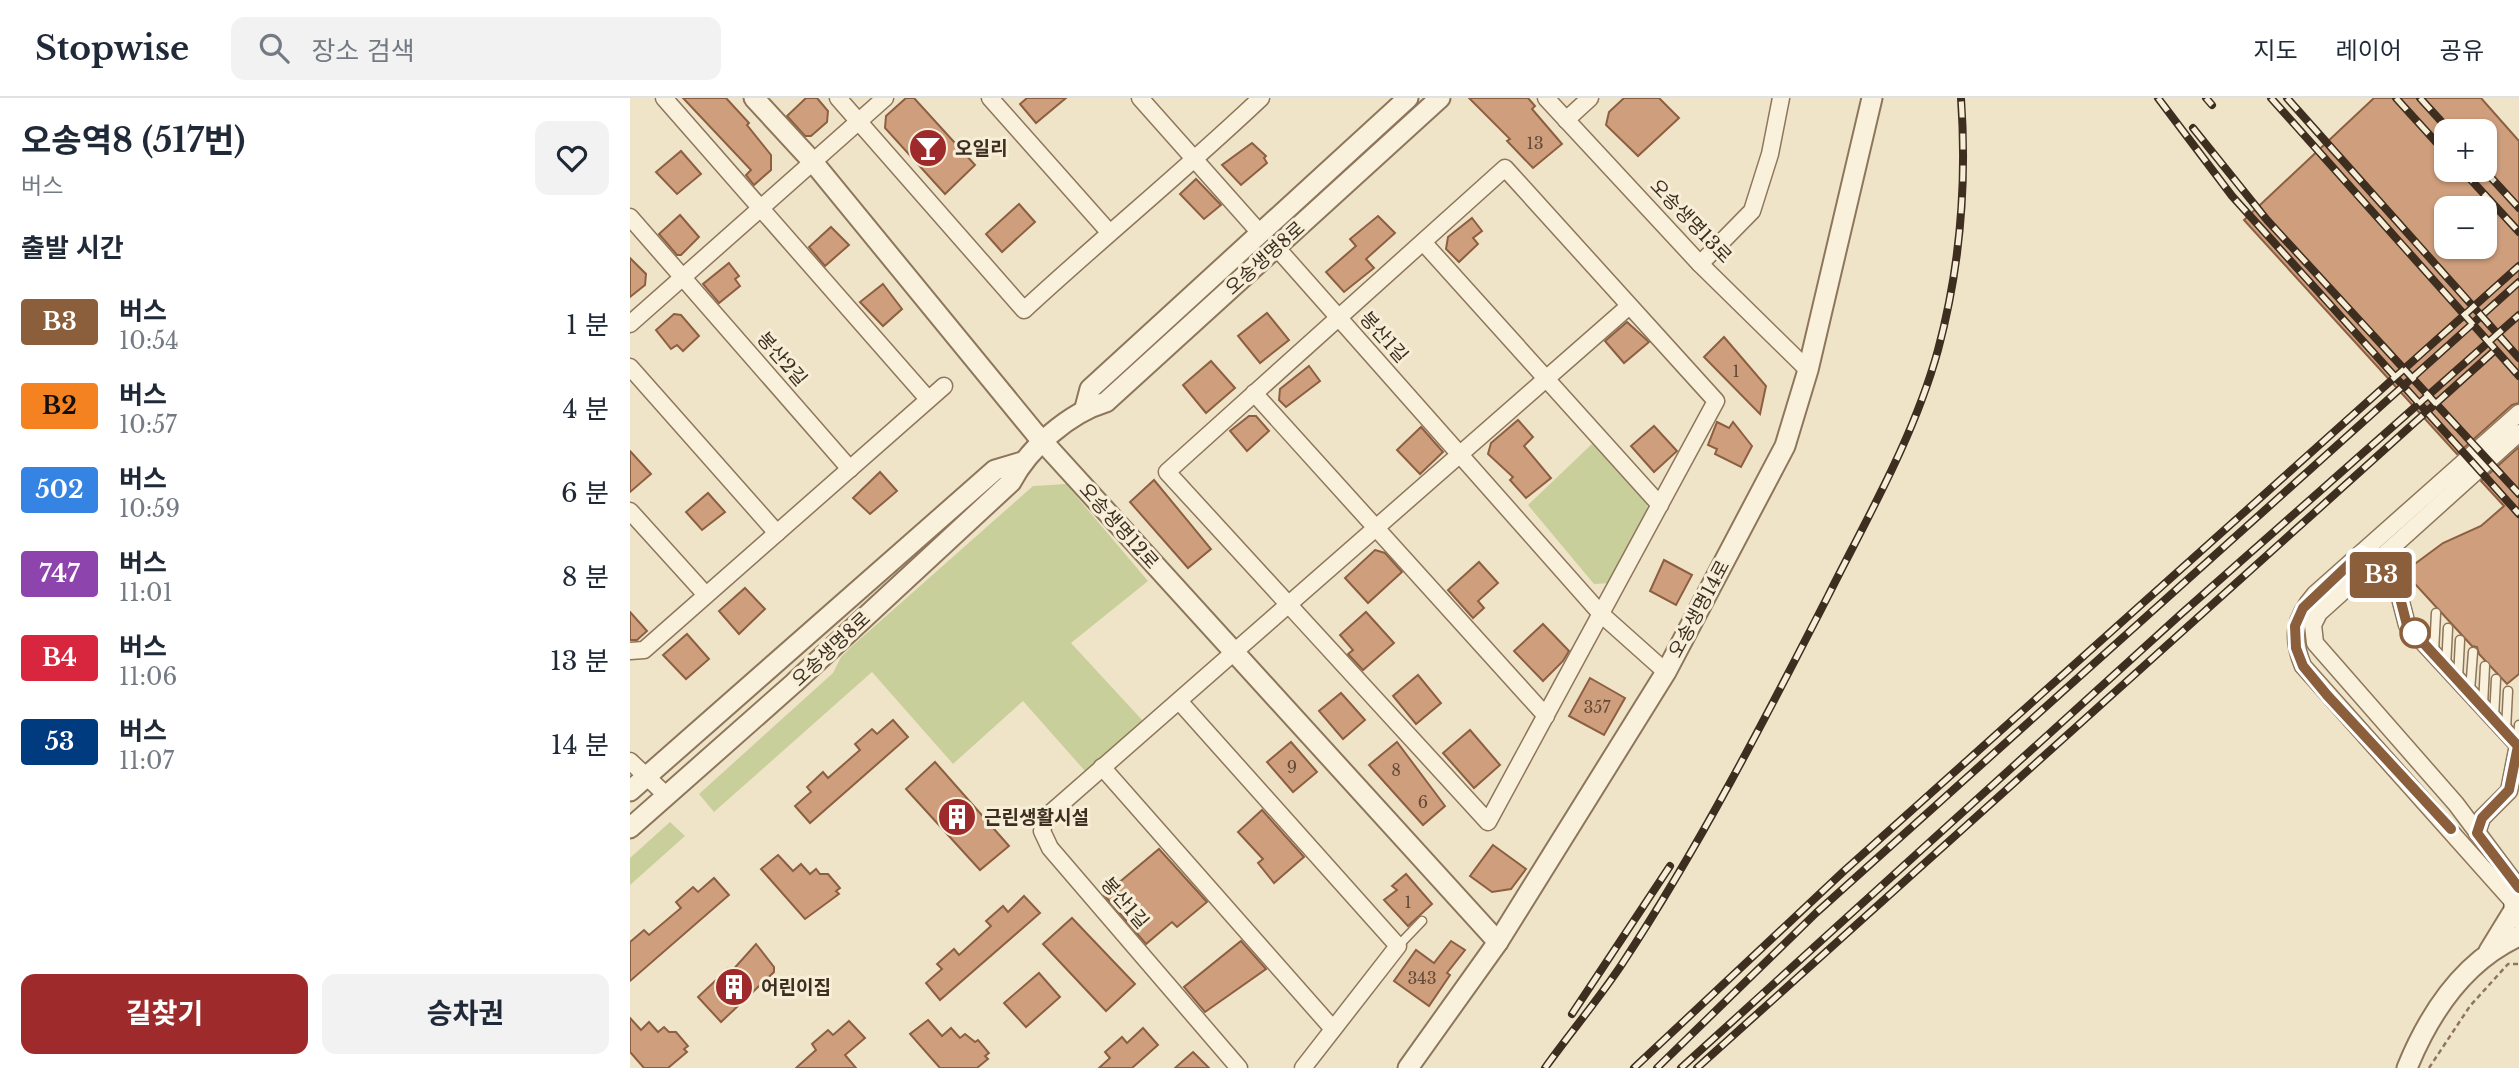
<!DOCTYPE html>
<html lang="ko">
<head>
<meta charset="utf-8">
<style>
	body { margin:0; font-family:"Libre Baskerville","Noto Sans KR",serif; background:#f2f2f3; color:#1f2937; height:100vh; display:flex; flex-direction:column; font-size:26px; white-space:nowrap }
	* { box-sizing:border-box; margin:0 }
	p { font-size:23px; color:#747a83 }
	.icon { flex:none; width:38px; height:38px; fill:none; stroke:currentColor; stroke-width:2; stroke-linecap:round; stroke-linejoin:round }
	.map { position:relative; flex:1; overflow:hidden }
	.drawer { display:flex; flex-direction:column; background:#fff; width:630px }
	.drawer>* { flex:none }
	.badge { padding:0 14px; border-radius:5px; font-size:24px; line-height:46px }
	.buttons { position:absolute; left:1804px; top:21px; display:grid; gap:14px }
	.buttons a { display:grid; place-items:center; width:63px; height:63px; border-radius:14px; background:#fff; box-shadow:0 2px 5px #0004; font-size:35px }
	.map>.badge { position:absolute; translate:-50% -50%; box-shadow:0 0 0 4px #fff }
	h2 { padding:0 21px; font-size:26px; line-height:63px }
	.round { display:grid; place-items:center; flex:none; width:74px; height:74px; border-radius:14px; background:#f2f2f3 }
	.summary { display:flex; align-items:center; justify-content:space-between; height:119px; padding:0 21px }
	h1 { font-size:33px; font-weight:700; line-height:52px }
	.cta { display:flex; gap:14px; margin-top:auto; padding:14px 21px }
	.cta a { flex:1; height:80px; border-radius:14px; background:#9e2a2b; color:#fff; font-size:28px; font-weight:700; line-height:80px; text-align:center }
	.cta a+a { background:#f2f2f3; color:#1f2937 }
	ul { padding:0; list-style:none }
	li { display:flex; align-items:center; gap:21px; height:84px; padding:0 21px }
	li div { flex:1 }
	li b { display:block; font-size:26px }
	li em { font-style:normal }
	li .badge { min-width:77px; font-weight:700; text-align:center }
	header { display:flex; align-items:center; gap:42px; box-sizing:border-box; height:98px; padding:0 35px; background:#fff; border-bottom:2px solid #e0e1e3 }
	header strong { font-size:33px }
	nav { display:flex; gap:38px; margin-inline-start:auto; font-size:24px }
	.search { width:490px; height:63px; background:#f2f2f3; display:flex; align-items:center; gap:18px; box-sizing:border-box; padding:0 24px; border-radius:14px; color:#747a83; font-size:26px }
	main { display:flex; flex:1; min-height:0 }
	.map>svg:first-child { display:block }
</style>
</head>
<body>
<header>
<strong>Stopwise</strong>
<div class="search"><svg class="icon" aria-label="search" viewBox="0 0 24 24"><circle cx="10" cy="10" r="6"/><path d="M15 15l6 6"/></svg>장소 검색</div>
<nav><a>지도</a><a>레이어</a><a>공유</a></nav>
</header>
<main>
<section class="drawer">
<div class="summary"><div><h1>오송역8 (517번)</h1><p>버스</p></div><a class="round"><svg class="icon" aria-label="heart" viewBox="0 0 24 24"><path d="M12 20l-8-8c-3-5 5-10 8-4 3-6 11-1 8 4z"/></svg></a></div>
<h2>출발 시간</h2>
<ul>
<li><span class="badge" style="background:#8b5e3c;color:#fff">B3</span><div><b>버스</b><p>10:54</p></div><em>1 분</em></li>
<li><span class="badge" style="background:#f58220;color:#111">B2</span><div><b>버스</b><p>10:57</p></div><em>4 분</em></li>
<li><span class="badge" style="background:#3584e4;color:#fff">502</span><div><b>버스</b><p>10:59</p></div><em>6 분</em></li>
<li><span class="badge" style="background:#8e44ad;color:#fff">747</span><div><b>버스</b><p>11:01</p></div><em>8 분</em></li>
<li><span class="badge" style="background:#d7263d;color:#fff">B4</span><div><b>버스</b><p>11:06</p></div><em>13 분</em></li>
<li><span class="badge" style="background:#003b80;color:#fff">53</span><div><b>버스</b><p>11:07</p></div><em>14 분</em></li>
</ul>
<div class="cta"><a>길찾기</a><a>승차권</a></div>
</section>
<div class="map">
<svg width="1889" height="970" viewBox="0 0 1889 970">
	<rect width="100%" height="100%" fill="#f0e4c8"/>
	<!-- green -->
	<g fill="#c9cf9b">
		<path d="M963,345L1017,406L1018,414L983,485L964,486L898,407Z"/>
		<path d="M436,386L518,483L441,545L513,623L455,673L393,603L323,666L242,574L84,714L69,696L203,575L211,559L221,549L403,388Z"/>
		<path d="M40,724L55,738L0,787V760Z"/>
	</g>
	<!-- building -->
	<g fill="#cf9f7d" stroke="#8d5f41" stroke-width="2" fill-rule="evenodd">
		<path d="M53,0H96L119,25L117,27L141,57V72L124,87L116,77L121,72Z"/>
		<path d="M176,0H187L198,13L197,24L181,38H175L157,18Z"/>
		<path d="M276,0H284L345,67L315,96L255,30L256,18Z"/>
		<path d="M397,0H436L406,25L390,6Z"/>
		<path d="M839,0H898L905,8L902,11L932,46L903,70L877,43L880,41Z"/>
		<path d="M994,0H1029L1049,20L1008,58L976,27L979,14Z"/>
		<path d="M1744,0H1851L1889,43V305L1882,307L1827,356L1614,122ZM1816,33H1855V72H1816ZM1816,110H1855V149H1816Z"/>
		<path d="M622,45L636,58L634,60L637,65L611,87L592,67Z"/>
		<path d="M51,53L71,76L47,96L26,74Z"/>
		<path d="M566,81L591,107L574,121L550,96Z"/>
		<path d="M389,106L405,124L372,154L356,136Z"/>
		<path d="M50,117L69,139L51,157H47L29,136Z"/>
		<path d="M748,118L765,135L736,161L744,170L714,194L696,174L726,148L720,141Z"/>
		<path d="M842,120L852,133L843,140L848,146L829,164L816,151L818,139Z"/>
		<path d="M201,129L219,147L195,168L179,149Z"/>
		<path d="M0,160L16,176L15,187L0,199Z"/>
		<path d="M99,165L109,178L105,181L110,188L89,205L73,186Z"/>
		<path d="M253,186L272,211L253,228L230,204Z"/>
		<path d="M637,215L659,242L630,265L608,238Z"/>
		<path d="M44,216L51,217L69,238L53,253L47,247L41,251L26,232Z"/>
		<path d="M997,224L1019,244L994,265L975,243Z"/>
		<path d="M1094,239L1136,288L1130,316L1074,259Z"/>
		<path d="M581,263L605,290L576,315L553,287Z"/>
		<path d="M679,268L690,283L656,309L649,302L650,291Z"/>
		<path d="M619,318H626L639,333L617,353L600,333Z"/>
		<path d="M888,322L903,339L894,348L921,380L896,400L880,382L883,379L858,356L861,345Z"/>
		<path d="M1087,324L1099,330L1103,324L1122,348L1111,369L1085,356L1087,351L1078,347Z"/>
		<path d="M1024,328L1047,353L1024,374L1001,348Z"/>
		<path d="M791,329L813,354L790,376L767,352Z"/>
		<path d="M1889,349V576L1877,586L1849,556L1847,549L1842,548L1774,474L1813,445L1851,428L1874,408L1851,383Z"/>
		<path d="M0,353L21,376L0,394Z"/>
		<path d="M250,374L267,393L240,416L223,400Z"/>
		<path d="M524,382L581,451L558,470L500,404Z"/>
		<path d="M78,395L95,414L72,432L56,414Z"/>
		<path d="M745,452L755,455L772,474L738,505L715,480Z"/>
		<path d="M1034,462L1062,477L1046,507L1020,493Z"/>
		<path d="M849,464L868,485L848,503L854,510L843,520L818,492Z"/>
		<path d="M115,490L135,511L109,536L89,513Z"/>
		<path d="M0,514L17,533L7,542H0Z"/>
		<path d="M736,514L764,545L733,572L718,556L723,552L710,537Z"/>
		<path d="M913,526L939,553L933,563L913,583L884,553Z"/>
		<path d="M57,536L79,561L56,581L33,557Z"/>
		<path d="M788,577L811,605L786,626L763,598Z"/>
		<path d="M960,580L995,600L974,637L939,618Z"/>
		<path d="M711,595L735,622L713,641L689,613Z"/>
		<path d="M263,622L278,639L180,725L165,708L181,694L177,689L193,674L198,680L230,652L225,646L242,631L247,636Z"/>
		<path d="M840,632L870,667L844,690L813,655Z"/>
		<path d="M661,644L687,674L663,694L637,664Z"/>
		<path d="M767,644L815,708L793,727L739,667Z"/>
		<path d="M305,664L379,748L350,772L276,691Z"/>
		<path d="M632,712L674,759L644,785L628,765L633,761L608,734Z"/>
		<path d="M863,747L896,771L881,791L862,794L840,778Z"/>
		<path d="M529,751L577,804L547,829L542,824L516,846L474,797Z"/>
		<path d="M148,757L163,773L171,766L180,776L186,771L190,776H198L210,790L206,793L209,796L175,821L131,771Z"/>
		<path d="M776,776L802,806L778,828L754,802L767,792L762,788Z"/>
		<path d="M84,780L99,797L0,883V844L14,832L19,837L51,810L46,804L63,789L68,794Z"/>
		<path d="M394,798L410,815L310,902L296,885L312,871L307,866L324,851L329,857L361,828L356,823L373,808L378,814Z"/>
		<path d="M442,820L505,886L476,913L413,846Z"/>
		<path d="M611,843L636,871L575,914L554,889Z"/>
		<path d="M821,843L835,852L817,875L820,877L799,908L764,883L786,852L804,865Z"/>
		<path d="M126,846L144,869V874L91,924L68,899L98,871L101,874Z"/>
		<path d="M409,875L430,899L396,929L374,905Z"/>
		<path d="M0,920L11,932L19,924L28,934L34,929L39,934H46L58,948L54,951L57,954L38,970H14L0,954Z"/>
		<path d="M298,922L312,938L321,930L330,940L335,936L345,944L348,942L359,955L355,958L358,961L347,970H310L280,936Z"/>
		<path d="M219,923L235,940L215,957L226,970H166L186,952L182,946L198,932L203,937Z"/>
		<path d="M513,930L528,947L502,970H469L480,960L475,954L492,939L497,945Z"/>
		<path d="M563,954L579,970H545Z"/>
	</g>
	<g fill="none" stroke-linecap="round" stroke-linejoin="round">
		<defs>
			<g id="service">
				<path d="M1804,554L1806,515"/>
				<path d="M1816,569L1818,530"/>
				<path d="M1828,581L1830,542"/>
				<path d="M1840,593L1843,554"/>
				<path d="M1853,607L1855,568"/>
				<path d="M1864,620L1866,581"/>
				<path d="M1876,632L1878,593"/>
				<path d="M1888,645L1889,627"/>
				<path d="M768,848L792,823"/>
			</g>
			<g id="minor">
				<path d="M34,0L298,301"/>
				<path d="M208,0L394,212C472,140 554,73 631,0"/>
				<path d="M360,0L479,134"/>
				<path d="M510,0L630,135"/>
				<path d="M916,0L1070,166L1178,272"/>
				<path d="M936,22L960,0"/>
				<path d="M875,70L1086,303L858,724L537,374Z"/>
				<path d="M0,119L220,371"/>
				<path d="M793,144L1030,407"/>
				<path d="M647,150L971,516L1036,574"/>
				<path d="M1070,166L1122,113L1140,56L1151,0"/>
				<path d="M0,226L255,0"/>
				<path d="M0,269L147,435"/>
				<path d="M624,295L916,618"/>
				<path d="M1889,335L1689,515L1683,527L1685,545L1826,706L1889,790"/>
				<path d="M0,413L76,497"/>
				<path d="M1737,461L1769,496L1777,527L1888,647L1879,693L1852,720L1847,735"/>
				<path d="M0,553L14,552L314,288"/>
				<path d="M549,603L768,848L673,970"/>
				<path d="M0,663L36,697"/>
				<path d="M472,669L703,931"/>
				<path d="M1886,807L1673,568C1661,539 1664,520 1685,496L1889,315"/>
				<path d="M609,970L420,750L412,733L416,719L998,209"/>
			</g>
			<g id="tertiary">
				<path d="M124,0L183,64L405,335L868,844"/>
				<path d="M455,310L460,291L778,0"/>
				<path d="M0,693L365,372L392,364"/>
				<path d="M0,730L164,585L381,384C399,350 439,315 476,304L810,0"/>
				<path d="M1859,853L1889,804"/>
				<path d="M778,970L868,844L1036,574L1155,348L1178,272L1242,0"/>
				<path d="M1777,970C1799,916 1834,863 1889,838"/>
			</g>
			<path id="secondary" d="M1886,807L1889,819"/>
		</defs>
		<!-- service casing -->
		<use href="#service" stroke="#8d765c" stroke-width="11"/>
		<!-- minor casing -->
		<use href="#minor" stroke="#8d765c" stroke-width="19"/>
		<!-- tertiary casing -->
		<use href="#tertiary" stroke="#8d765c" stroke-width="23"/>
		<!-- secondary casing -->
		<use href="#secondary" stroke="#6f573f" stroke-width="26"/>
		<!-- path -->
		<path stroke="#8d765c" stroke-width="2.5" stroke-dasharray="5 3.5" stroke-linecap="butt" d="M1799,970L1840,908L1878,866H1889"/>
		<!-- service -->
		<use href="#service" stroke="#faf1dc" stroke-width="8"/>
		<!-- minor -->
		<use href="#minor" stroke="#faf1dc" stroke-width="16"/>
		<!-- tertiary -->
		<use href="#tertiary" stroke="#faf1dc" stroke-width="19"/>
		<!-- secondary -->
		<use href="#secondary" stroke="#faf1dc" stroke-width="23"/>
		<defs>
			<g id="rail">
				<path d="M1528,0L1602,98L1889,416"/>
				<path d="M1576,0L1582,7"/>
				<path d="M1641,0L1889,278"/>
				<path d="M1657,0L1889,260"/>
				<path d="M1766,0L1816,55"/>
				<path d="M1790,0L1820,33"/>
				<path d="M1563,30L1637,122L1889,396"/>
				<path d="M1832,72L1889,134"/>
				<path d="M1854,72L1889,110"/>
				<path d="M942,916L1040,768"/>
				<path d="M915,970C940,935 968,902 992,866C1069,749 1134,623 1198,498C1238,418 1284,339 1308,252C1330,170 1337,85 1331,0"/>
				<path d="M1004,970L1214,773L1889,168"/>
				<path d="M1027,970L1186,815L1889,184"/>
				<path d="M1051,970L1551,516L1889,217"/>
				<path d="M1067,970L1863,254"/>
			</g>
		</defs>
		<!-- rail casing -->
		<use href="#rail" stroke="#3d2e20" stroke-width="8"/>
		<!-- rail -->
		<use href="#rail" stroke="#f7eed8" stroke-width="5" stroke-dasharray="16" stroke-linecap="butt"/>
	</g>
	<g fill="none" stroke-linecap="round" stroke-linejoin="round">
		<defs>
			<path id="line" d="M1821,731L1697,597L1673,568L1666,550L1665,528L1673,510L1731,455L1769,496L1777,527L1888,648L1879,692L1852,720L1847,735L1889,790"/>
		</defs>
		<!-- line casing -->
		<use href="#line" stroke="#fff" stroke-width="16"/>
		<!-- line -->
		<use href="#line" stroke="#8b5e3c" stroke-width="10"/>
	</g>
	<!-- icons -->
	<defs>
		<symbol id="bar-disc" viewBox="-11 -11 22 22"><circle r="9.5" fill="#9e2a2b" stroke="#f7eed8"/><path d="M-6-5H6L.8 .8V4.5H3.5V6h-7V4.5H-.8V.8Z" fill="#fff"/></symbol>
		<symbol id="building-disc" viewBox="-11 -11 22 22"><circle r="9.5" fill="#9e2a2b" stroke="#f7eed8"/><path d="M-4-6H4V6H1V3H-1V6H-4ZM-2.5-4.3h1.7v1.8h-1.7ZM.8-4.3h1.7v1.8H.8ZM-2.5-1h1.7V.8h-1.7ZM.8-1h1.7V.8H.8Z" fill="#fff"/></symbol>
	</defs>
	<g fill-rule="evenodd">
		<use href="#bar-disc" x="276" y="28" width="44" height="44"/>
		<use href="#building-disc" x="305" y="697" width="44" height="44"/>
		<use href="#building-disc" x="82" y="867" width="44" height="44"/>
	</g>
	<!-- markers -->
	<circle fill="#fff" stroke="#8b5e3c" stroke-width="3.5" cx="1785" cy="535" r="14"/>
	<g text-anchor="middle" dominant-baseline="central" stroke-width="6" stroke-linejoin="round" paint-order="stroke">
		<!-- number labels -->
		<g font-size="16" fill="#624a37">
			<text x="905" y="45">13</text>
			<text x="1106" y="273">1</text>
			<text x="967" y="609">357</text>
			<text x="662" y="669">9</text>
			<text x="766" y="672">8</text>
			<text x="793" y="704">6</text>
			<text x="778" y="804">1</text>
			<text x="792" y="880">343</text>
		</g>
		<!-- poi labels -->
		<g font-size="19" font-weight="bold" fill="#3d2e20" stroke="#f7eed8" text-anchor="start">
			<text x="325" y="50">오일리</text>
			<text x="354" y="719">근린생활시설</text>
			<text x="131" y="889">어린이집</text>
		</g>
		<!-- street labels -->
		<g font-size="19" fill="#3d2e20" stroke="#f7eed8">
			<text transform="translate(1061 123) rotate(46)">오송생명13로</text>
			<text transform="translate(635 160) rotate(-42)">오송생명8로</text>
			<text transform="translate(754 239) rotate(48)">봉산1길</text>
			<text transform="translate(152 261) rotate(49)">봉산2길</text>
			<text transform="translate(489 428) rotate(48)">오송생명12로</text>
			<text transform="translate(1069 511) rotate(-62)">오송생명14로</text>
			<text transform="translate(201 551) rotate(-43)">오송생명8로</text>
			<text transform="translate(495 805) rotate(49)">봉산1길</text>
		</g>
	</g>
</svg>
<div class="buttons">
<a>+</a>
<a>−</a>
</div>
<b class="badge" style="left:1751px;top:477px;background:#8b5e3c;color:#fff">B3</b>
</div>
</main>
</body>
</html>
